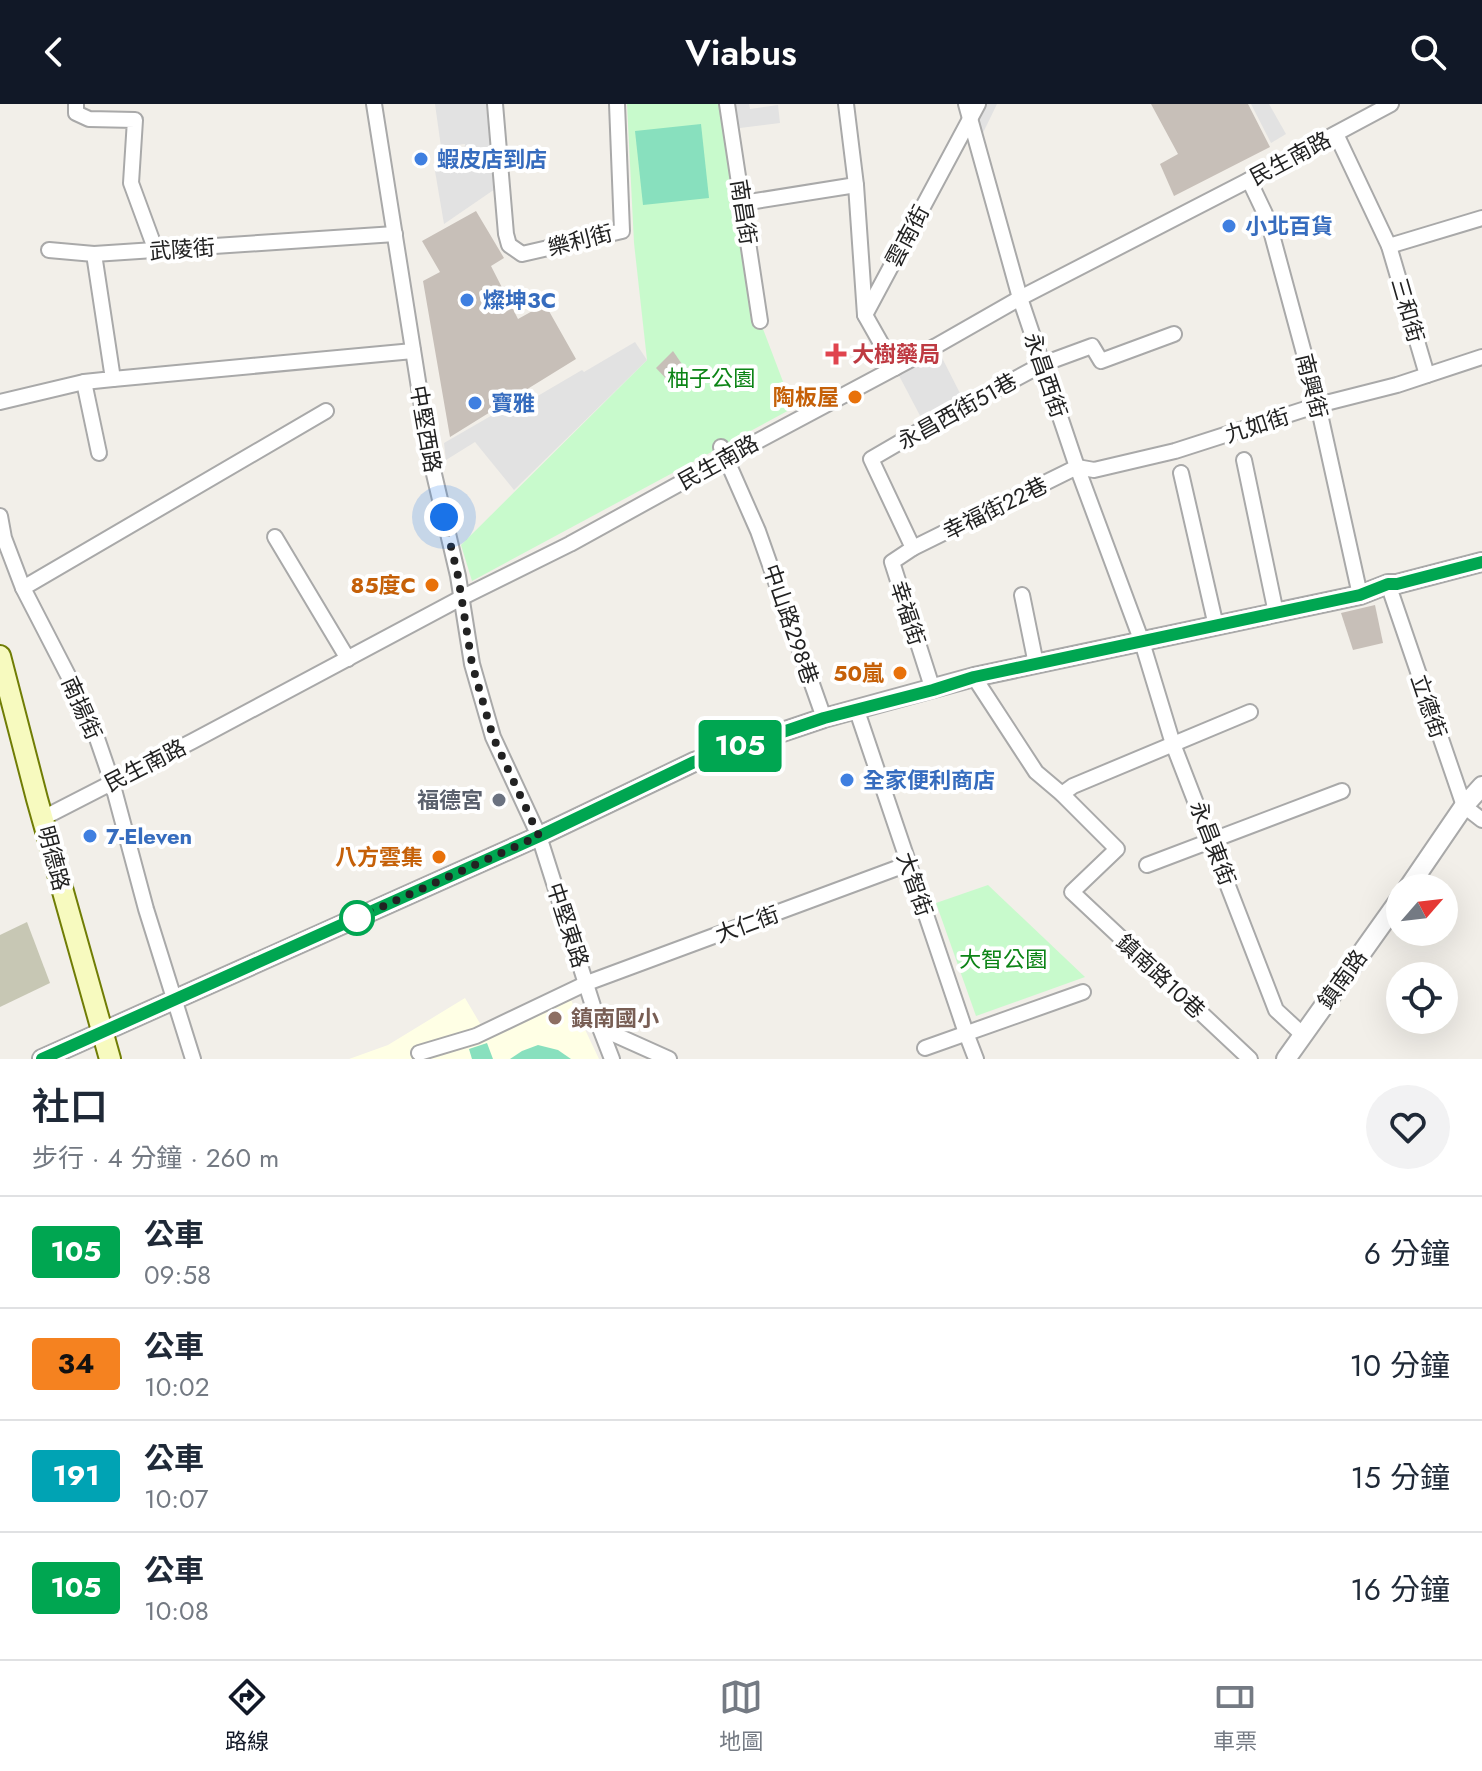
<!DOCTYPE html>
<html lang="zh-TW">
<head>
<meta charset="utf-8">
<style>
	body { margin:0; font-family:Jost,"Noto Sans TC",sans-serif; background:#f2f2f3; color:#1f2937; height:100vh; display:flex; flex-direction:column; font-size:30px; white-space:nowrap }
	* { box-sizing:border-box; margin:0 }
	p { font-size:26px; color:#747a83 }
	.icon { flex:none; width:44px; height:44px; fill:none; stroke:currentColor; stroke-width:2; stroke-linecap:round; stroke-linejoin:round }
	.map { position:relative; height:955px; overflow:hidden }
	.drawer { display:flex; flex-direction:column; background:#fff; flex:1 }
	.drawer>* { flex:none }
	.badge { padding:0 16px; border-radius:6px; font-size:28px; line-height:52px }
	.needle { width:52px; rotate:62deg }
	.fabs { position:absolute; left:1386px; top:770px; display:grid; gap:16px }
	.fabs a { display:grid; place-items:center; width:72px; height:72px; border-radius:50%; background:#fff; box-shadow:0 8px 32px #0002; font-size:40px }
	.you { position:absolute; width:40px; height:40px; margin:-20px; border:6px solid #fff; border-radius:50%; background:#1a73e8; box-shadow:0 0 0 12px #1a73e833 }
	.map>.badge { position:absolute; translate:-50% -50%; box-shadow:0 0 0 4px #fff }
	.round { display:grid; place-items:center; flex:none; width:84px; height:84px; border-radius:42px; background:#f2f2f3 }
	.summary { display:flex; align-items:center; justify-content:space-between; height:136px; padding:0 32px }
	h1 { font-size:38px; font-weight:600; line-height:60px }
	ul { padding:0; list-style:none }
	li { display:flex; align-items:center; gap:24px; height:112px; padding:0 32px; border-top:2px solid #e0e1e3 }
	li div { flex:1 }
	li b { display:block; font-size:30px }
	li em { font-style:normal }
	li .badge { min-width:88px; font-weight:700; text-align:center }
	header { display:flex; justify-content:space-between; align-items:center; height:104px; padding:0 32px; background:#111827; color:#fff; font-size:36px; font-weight:600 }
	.dock { display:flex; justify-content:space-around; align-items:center; height:112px; border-top:2px solid #e0e1e3; background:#fff; font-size:22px; color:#747a83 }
	.dock a { display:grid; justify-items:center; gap:4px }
	.dock .on { color:#111827 }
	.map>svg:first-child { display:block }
</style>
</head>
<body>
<header><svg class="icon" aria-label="back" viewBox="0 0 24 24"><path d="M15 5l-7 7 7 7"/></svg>Viabus<svg class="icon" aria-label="search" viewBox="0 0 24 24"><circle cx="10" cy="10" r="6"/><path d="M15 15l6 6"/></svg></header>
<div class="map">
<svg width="1482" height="955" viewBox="0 0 1482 955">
	<rect width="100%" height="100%" fill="#f2efe9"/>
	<!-- education -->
	<path fill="#ffffe5" d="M465,894L488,933L571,896L599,955H349L388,941Z"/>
	<!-- construction -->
	<path fill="#c7c7b4" d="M27,818L50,879L0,903V831Z"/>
	<!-- park -->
	<g fill="#c8facc">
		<path d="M627,0H721L760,217L793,304L472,477L461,441L647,256L634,139Z"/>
		<path d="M988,781L1085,873L976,912L936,799Z"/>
	</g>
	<!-- pitch -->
	<g fill="#88e0be">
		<path d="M701,20L709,94L643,101L635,27Z"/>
		<path d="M487,939L493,955H472L469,945Z"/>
		<path d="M538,941L558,946L571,955H510L522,947Z"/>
	</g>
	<!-- parking -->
	<g fill="#e2e2e2">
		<path d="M435,0H486L495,85L444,120L435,67L449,63L464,48L465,40L441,43Z"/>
		<path d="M729,0H749L750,5L778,1L780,19L732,25Z"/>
		<path d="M981,0H997L980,35L973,15Z"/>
		<path d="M1251,0H1269L1286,30L1271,39Z"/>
		<path d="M635,238L647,256L514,386L475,338L446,356L444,339L508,302L512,307L582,266L584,268Z"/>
		<path d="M936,242L966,301L926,323L895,264Z"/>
	</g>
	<!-- building -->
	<g fill="#c7bfb8">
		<path d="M1151,0H1248L1270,43L1174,92L1160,60L1178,50Z"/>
		<path d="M476,107L504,154L491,162L518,215L545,200L576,255L450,333L423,177L440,168L422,137Z"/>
		<path d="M673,247L688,269L673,282L656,264Z"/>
		<path d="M1375,501L1383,539L1353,546L1341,509Z"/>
	</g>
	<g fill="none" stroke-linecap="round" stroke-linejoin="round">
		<defs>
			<g id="minor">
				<path d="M76,0V9L89,15L135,16L131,79L156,147"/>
				<path d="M374,0L430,353L458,472L472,560L493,633L539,732L600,924L612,955"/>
				<path d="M495,0L506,130L509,141L522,150L622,127L617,0"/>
				<path d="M727,0L760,217"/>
				<path d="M846,0L856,81L865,211L895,264"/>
				<path d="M966,0L1020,194L1077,363L1142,538L1173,640L1276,906L1302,930"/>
				<path d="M1336,30L1389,142L1427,271"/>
				<path d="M1249,76L1268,116L1318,301L1360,491"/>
				<path d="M743,99L856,81"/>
				<path d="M1389,142L1482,114"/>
				<path d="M49,146L94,150"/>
				<path d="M865,211L978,0"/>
				<path d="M113,275L413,247"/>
				<path d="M84,278L99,349"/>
				<path d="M0,298L84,278L113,275L94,150L395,130"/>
				<path d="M721,343L758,427L824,614"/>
				<path d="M1244,356L1276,509"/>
				<path d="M1181,369L1216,522"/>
				<path d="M0,412L4,434L23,484L90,614L112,678L146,805L193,955"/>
				<path d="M275,433L348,555"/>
				<path d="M913,444L1077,363L1094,366L1175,347L1318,301L1397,281L1482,253"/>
				<path d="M1388,480L1464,702L1482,716"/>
				<path d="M23,484L326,307"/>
				<path d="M1022,491L1036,560"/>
				<path d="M974,573L1036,668L1062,690L1117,745L1072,788L1250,955"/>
				<path d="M933,586L892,458L913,444L871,355L926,323L1043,260L1092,242L1101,257L1174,230"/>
				<path d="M856,604L966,929L976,955"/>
				<path d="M1062,690L1073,682L1250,608"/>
				<path d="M43,714L193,637L461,494L570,440L726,354L936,242L1020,194L1249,76L1391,0"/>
				<path d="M1147,761L1342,687"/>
				<path d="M600,924L669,955"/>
				<path d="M925,944L1083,888"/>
				<path d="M419,949L476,932L587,879L908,760"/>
			</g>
			<g id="tertiary">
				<path d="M1408,784L1464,702L1482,682"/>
				<path d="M42,955L544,730L694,658L824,614L974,573L1360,491L1388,480H1397L1482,458"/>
				<path d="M1286,955L1400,795"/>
			</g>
			<path id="secondary" d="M0,552L37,695L110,955"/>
		</defs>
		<!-- minor casing -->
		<use href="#minor" stroke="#a9a9a9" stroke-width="18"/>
		<!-- tertiary casing -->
		<use href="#tertiary" stroke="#a9a9a9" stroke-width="22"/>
		<!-- secondary casing -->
		<use href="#secondary" stroke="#707d05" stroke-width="24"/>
		<!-- minor -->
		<use href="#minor" stroke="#fff" stroke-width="14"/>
		<!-- tertiary -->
		<use href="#tertiary" stroke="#fff" stroke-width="18"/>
		<!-- secondary -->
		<use href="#secondary" stroke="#f7fabf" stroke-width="20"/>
	</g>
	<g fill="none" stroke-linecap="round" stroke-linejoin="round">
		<defs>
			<path id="line" d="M42,955L544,730L694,658L824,614L933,586L974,573L1360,491L1388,480H1397L1482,458"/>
		</defs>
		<!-- line casing -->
		<use href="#line" stroke="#fff" stroke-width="18"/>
		<!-- line -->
		<use href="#line" stroke="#00a651" stroke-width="12"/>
		<!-- walk -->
		<path stroke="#222" stroke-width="8" stroke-dasharray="0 14.4" d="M357,814L539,732L493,633L472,560L458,472L444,413"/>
	</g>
	<!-- markers -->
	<g fill="#3f7fe0" stroke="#fff" stroke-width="3">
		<circle cx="421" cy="55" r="8"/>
		<circle cx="1229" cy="122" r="8"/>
		<circle cx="467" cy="196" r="8"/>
		<circle cx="475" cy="299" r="8"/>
		<circle cx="847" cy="676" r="8"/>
		<circle cx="90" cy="732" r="8"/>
	</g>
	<path fill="#e0444e" stroke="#fff" stroke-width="3" d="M832 238h8v8h8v8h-8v8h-8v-8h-8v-8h8z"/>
	<g fill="#e8710a" stroke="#fff" stroke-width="3">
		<circle cx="855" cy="293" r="8"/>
		<circle cx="432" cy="481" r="8"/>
		<circle cx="900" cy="569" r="8"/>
		<circle cx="439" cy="753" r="8"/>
	</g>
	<circle fill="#6b7280" stroke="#fff" stroke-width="3" cx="499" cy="696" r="8"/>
	<circle fill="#fff" stroke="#00a651" stroke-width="4" cx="357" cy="814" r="16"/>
	<circle fill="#8d6e63" stroke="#fff" stroke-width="3" cx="555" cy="914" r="8"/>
	<g text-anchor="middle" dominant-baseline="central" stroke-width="8" stroke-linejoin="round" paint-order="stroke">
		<!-- street labels -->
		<g font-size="22" fill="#222" stroke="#fff">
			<text transform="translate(1290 54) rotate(-28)">民生南路</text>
			<text transform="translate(744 108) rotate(81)">南昌街</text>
			<text transform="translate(907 132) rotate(-62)">雲南街</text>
			<text transform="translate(580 136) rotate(-14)">樂利街</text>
			<text transform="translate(182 145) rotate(-4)">武陵街</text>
			<text transform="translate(1408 206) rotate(74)">三和街</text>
			<text transform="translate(1046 271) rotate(71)">永昌西街</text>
			<text transform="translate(1312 282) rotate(76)">南興街</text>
			<text transform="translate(957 307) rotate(-29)">永昌西街51巷</text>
			<text transform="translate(1257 321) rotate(-18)">九如街</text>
			<text transform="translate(426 325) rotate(80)">中堅西路</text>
			<text transform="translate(718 358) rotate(-29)">民生南路</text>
			<text transform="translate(995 404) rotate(-26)">幸福街22巷</text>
			<text transform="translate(908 509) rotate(72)">幸福街</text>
			<text transform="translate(791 520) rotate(71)">中山路298巷</text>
			<text transform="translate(1429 602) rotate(71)">立德街</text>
			<text transform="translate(82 604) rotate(66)">南揚街</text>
			<text transform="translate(145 661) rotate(-27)">民生南路</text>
			<text transform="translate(1213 739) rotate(69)">永昌東街</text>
			<text transform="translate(54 754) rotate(75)">明德路</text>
			<text transform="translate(915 780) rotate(71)">大智街</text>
			<text transform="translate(747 820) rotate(-20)">大仁街</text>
			<text transform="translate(568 821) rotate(72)">中堅東路</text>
			<text transform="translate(1161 872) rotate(43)">鎮南路10巷</text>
			<text transform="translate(1342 875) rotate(-54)">鎮南路</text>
		</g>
		<!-- shop labels -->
		<g font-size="22" font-weight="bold" fill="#366cbe" stroke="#fff" text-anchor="start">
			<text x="437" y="55">蝦皮店到店</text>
			<text x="1245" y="122">小北百貨</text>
			<text x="483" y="196">燦坤3C</text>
			<text x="491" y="299">寶雅</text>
			<text x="863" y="676">全家便利商店</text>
			<text x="106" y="732">7-Eleven</text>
		</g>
		<!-- health labels -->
		<g font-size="22" font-weight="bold" fill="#be3a42" stroke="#fff" text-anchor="start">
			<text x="852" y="250">大樹藥局</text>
		</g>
		<!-- park labels -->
		<g font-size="22" fill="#0c8416" stroke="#fff">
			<text x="711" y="274">柚子公園</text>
			<text x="1003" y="855">大智公園</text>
		</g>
		<!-- food labels -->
		<g font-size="22" font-weight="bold" fill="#c56008" stroke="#fff" text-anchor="end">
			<text x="839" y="293">陶板屋</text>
			<text x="416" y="481">85度C</text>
			<text x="884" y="569">50嵐</text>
			<text x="423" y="753">八方雲集</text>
		</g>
		<!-- worship labels -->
		<g font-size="22" font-weight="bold" fill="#5b616d" stroke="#fff" text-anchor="end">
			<text x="483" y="696">福德宮</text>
		</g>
		<!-- education labels -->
		<g font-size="22" font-weight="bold" fill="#785e54" stroke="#fff" text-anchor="start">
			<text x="571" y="914">鎮南國小</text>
		</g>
	</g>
</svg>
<div class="fabs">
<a><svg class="needle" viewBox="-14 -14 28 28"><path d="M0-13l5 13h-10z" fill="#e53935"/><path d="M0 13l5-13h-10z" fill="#747a83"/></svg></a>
<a><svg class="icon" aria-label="locate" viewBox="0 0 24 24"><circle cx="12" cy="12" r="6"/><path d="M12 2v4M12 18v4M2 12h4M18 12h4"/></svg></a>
</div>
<div class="you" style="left:444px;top:413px"></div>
<b class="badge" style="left:740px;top:642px;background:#00a651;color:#fff">105</b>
</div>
<section class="drawer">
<div class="summary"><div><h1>社口</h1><p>步行 · 4 分鐘 · 260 m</p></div><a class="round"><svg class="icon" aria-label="heart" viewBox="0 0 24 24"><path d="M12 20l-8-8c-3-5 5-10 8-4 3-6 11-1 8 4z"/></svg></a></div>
<ul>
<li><span class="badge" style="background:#00a651;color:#fff">105</span><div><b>公車</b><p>09:58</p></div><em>6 分鐘</em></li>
<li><span class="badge" style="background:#f58220;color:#111">34</span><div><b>公車</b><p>10:02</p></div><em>10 分鐘</em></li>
<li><span class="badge" style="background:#00a3b4;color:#fff">191</span><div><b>公車</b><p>10:07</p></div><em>15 分鐘</em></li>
<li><span class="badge" style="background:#00a651;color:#fff">105</span><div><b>公車</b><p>10:08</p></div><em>16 分鐘</em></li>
</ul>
</section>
<nav class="dock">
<a class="on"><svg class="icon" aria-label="directions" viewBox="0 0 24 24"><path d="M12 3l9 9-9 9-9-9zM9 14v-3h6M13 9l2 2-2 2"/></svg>路線</a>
<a><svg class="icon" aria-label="map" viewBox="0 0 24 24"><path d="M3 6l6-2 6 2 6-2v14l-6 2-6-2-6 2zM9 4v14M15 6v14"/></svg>地圖</a>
<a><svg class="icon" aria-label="tickets" viewBox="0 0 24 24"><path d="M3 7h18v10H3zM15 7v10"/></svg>車票</a>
</nav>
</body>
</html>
